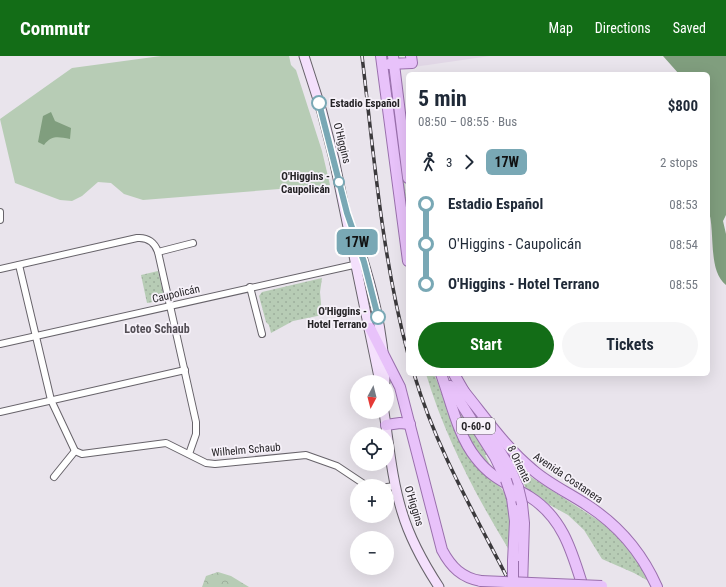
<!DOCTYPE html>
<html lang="en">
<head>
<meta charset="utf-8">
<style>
	body { margin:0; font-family:"Roboto Condensed",sans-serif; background:#f6f6f7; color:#1f2937; height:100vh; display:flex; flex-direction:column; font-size:15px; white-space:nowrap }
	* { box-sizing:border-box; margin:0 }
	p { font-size:13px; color:#747a83 }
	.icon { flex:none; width:22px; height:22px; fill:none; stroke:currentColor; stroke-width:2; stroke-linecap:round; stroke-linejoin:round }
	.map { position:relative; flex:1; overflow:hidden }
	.drawer { position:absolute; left:406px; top:16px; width:304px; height:304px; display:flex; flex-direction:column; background:#fff; border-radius:6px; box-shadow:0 4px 16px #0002 }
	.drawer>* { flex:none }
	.badge { padding:0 8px; border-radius:6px; font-size:14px; line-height:26px }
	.needle { width:26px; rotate:187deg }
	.controls { position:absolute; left:350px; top:319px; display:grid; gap:8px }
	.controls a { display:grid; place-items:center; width:44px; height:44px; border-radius:50%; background:#fff; box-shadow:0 4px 16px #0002; font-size:20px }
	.map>.badge { position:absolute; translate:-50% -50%; box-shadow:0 0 0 2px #fff }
	.legs { display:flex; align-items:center; gap:6px; height:44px; padding:0 12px; font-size:13px }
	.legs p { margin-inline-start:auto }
	.summary { display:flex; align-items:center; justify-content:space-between; height:68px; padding:0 12px }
	h1 { font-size:22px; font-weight:700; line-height:30px }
	.cta { display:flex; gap:8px; margin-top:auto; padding:8px 12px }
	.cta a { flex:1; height:46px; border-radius:24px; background:#136d17; color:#fff; font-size:16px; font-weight:700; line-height:46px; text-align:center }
	.cta a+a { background:#f6f6f7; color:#1f2937 }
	ul { padding:0 12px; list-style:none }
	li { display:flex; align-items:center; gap:14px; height:40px; font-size:15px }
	li i { display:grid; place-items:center; width:6px; height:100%; margin:0 5px; background:currentColor }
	li i::after { content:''; width:10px; height:10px; margin:-5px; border:3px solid; border-radius:50%; background:#fff }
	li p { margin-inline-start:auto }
	li:first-child i { background:linear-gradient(#0000 50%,currentColor 0) }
	li:last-child i { background:linear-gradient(currentColor 50%,#0000 0) }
	header { display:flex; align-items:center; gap:24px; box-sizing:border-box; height:56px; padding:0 20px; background:#136d17; color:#fff }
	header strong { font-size:19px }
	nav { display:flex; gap:22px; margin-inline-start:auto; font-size:14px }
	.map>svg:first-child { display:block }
</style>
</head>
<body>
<header>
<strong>Commutr</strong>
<nav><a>Map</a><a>Directions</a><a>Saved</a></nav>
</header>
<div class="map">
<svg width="726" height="531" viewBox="0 0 726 531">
	<defs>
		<pattern id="grass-dots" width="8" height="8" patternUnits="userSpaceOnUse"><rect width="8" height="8" fill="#b7ccb5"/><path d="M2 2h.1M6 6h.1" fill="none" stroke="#9daf9c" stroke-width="1.8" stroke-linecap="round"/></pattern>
		<pattern id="forest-crowns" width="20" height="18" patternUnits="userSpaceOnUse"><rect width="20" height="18" fill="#b7ccb5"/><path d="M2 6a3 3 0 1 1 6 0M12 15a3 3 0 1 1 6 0" fill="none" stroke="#9daf9c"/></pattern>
	</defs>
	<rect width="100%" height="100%" fill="#e9e4ec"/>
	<!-- built -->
	<path fill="#e1d7e6" d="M405,0H490L407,12Z"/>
	<!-- grass -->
	<g fill="url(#grass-dots)">
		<path d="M387,13H390L408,155V177Z"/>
		<path d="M158,215L165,244L147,247L141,219Z"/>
		<path d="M322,222L320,236L322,259L293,265L271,277L269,269L266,266L259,240L262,236Z"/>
		<path d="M426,318H434C445,343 452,371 465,395C475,413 490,418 501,432C516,449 511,474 509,494C475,438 445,381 426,318Z"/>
		<path d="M457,350L490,398L485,399L493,415L469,386Z"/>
		<path d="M517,412L604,468L633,497L652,527L634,517L602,503L584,474L568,459L528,437Z"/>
	</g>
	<!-- forest -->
	<path fill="url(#forest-crowns)" d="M218,516L231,520L249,531H202L206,520Z"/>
	<!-- garden -->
	<path fill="#b7ccb5" d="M161,0H289L291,9L296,14L322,95L330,129L143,144L124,138L111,127L98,126L82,140L72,145L60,144L15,127L0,63L72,12Z"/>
	<!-- water -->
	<g fill="#809e7e">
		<path d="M663,0H726V159L723,165L726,178V229C707,214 716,175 708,152V18H679Z"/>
		<path d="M51,56L55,65L71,72L70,83C58,81 52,79 44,89L38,86L43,60Z"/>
	</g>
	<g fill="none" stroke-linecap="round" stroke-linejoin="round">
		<defs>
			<g id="street">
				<path d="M0,156V164"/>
				<path d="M158,196L193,187"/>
				<path d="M19,209L51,344L75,395"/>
				<path d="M0,213L137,182C148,181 155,187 158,196L196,366V378L189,398"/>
				<path d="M250,231L262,278"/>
				<path d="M0,288L358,208"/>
				<path d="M0,356L185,314"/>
				<path d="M75,395L82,398L166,387L206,407L215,408L306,399L337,410L367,430"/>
				<path d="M54,421L75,395"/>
				<path d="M387,431L395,430"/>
			</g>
			<g id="secondary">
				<path d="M304,0L322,56L334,103L380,326"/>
				<path d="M355,179C371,227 384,275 385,326"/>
				<path d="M384,356C389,389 392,424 402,456C410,483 424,508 439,531"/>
			</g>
			<g id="primary">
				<path d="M381,0L408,205"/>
				<path d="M393,0L408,122"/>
				<path d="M389,8L412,7L411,0"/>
				<path d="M370,272L400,331L442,494C451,511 462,522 481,525"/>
				<path d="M441,318C451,345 458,380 476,402C492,423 509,428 530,441C563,462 572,496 583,531"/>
				<path d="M454,318L466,339"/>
				<path d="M450,330L495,401L506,424"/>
				<path d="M462,333C485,361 505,391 533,414C549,428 569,437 587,449C618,469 642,497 657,531"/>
				<path d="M481,365L509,410L518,431"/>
				<path d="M386,369L400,367L410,368"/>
				<path d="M512,442L515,465L513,505"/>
				<path d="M522,531L524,467L522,448"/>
			</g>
		</defs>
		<!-- street casing -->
		<use href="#street" stroke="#67636a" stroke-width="8"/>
		<!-- secondary casing -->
		<use href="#secondary" stroke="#67636a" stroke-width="11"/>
		<!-- primary casing -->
		<use href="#primary" stroke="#9a70ad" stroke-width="12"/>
		<!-- street -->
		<use href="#street" stroke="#fff" stroke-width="6"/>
		<!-- secondary -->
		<use href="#secondary" stroke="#f4e0fc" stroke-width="9"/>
		<!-- primary -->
		<use href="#primary" stroke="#e8c2fa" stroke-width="10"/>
		<defs>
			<g id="rail">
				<path d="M362,0C374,100 382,201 408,298"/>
				<path d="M414,318C437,395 476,460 512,531"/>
			</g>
		</defs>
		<!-- rail casing -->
		<use href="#rail" stroke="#3b393c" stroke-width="3.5"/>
		<!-- rail -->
		<use href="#rail" stroke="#f6f1f9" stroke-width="2" stroke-dasharray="6" stroke-linecap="butt"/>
		<defs>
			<g id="primary-bridge">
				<path d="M506,424L512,442"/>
				<path d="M518,431L522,448"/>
				<path d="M513,505V531"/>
				<path d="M481,525L602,530"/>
			</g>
		</defs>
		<!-- primary-bridge casing -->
		<use href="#primary-bridge" stroke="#9a70ad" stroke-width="12" stroke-linecap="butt"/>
		<!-- primary-bridge -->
		<use href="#primary-bridge" stroke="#e8c2fa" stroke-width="10"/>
	</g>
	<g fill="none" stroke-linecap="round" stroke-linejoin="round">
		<defs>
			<path id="line-1" d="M319,47L347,157L364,206L378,261"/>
		</defs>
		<!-- line-1 casing -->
		<use href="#line-1" stroke="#fff" stroke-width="9"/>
		<!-- line-1 -->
		<use href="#line-1" stroke="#79a8b5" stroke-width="6"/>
	</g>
	<!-- markers -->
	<g fill="#fff" stroke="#79a8b5" stroke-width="2">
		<circle cx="319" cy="47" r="7"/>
		<circle cx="339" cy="126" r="5"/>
		<circle cx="378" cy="261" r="7"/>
	</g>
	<g text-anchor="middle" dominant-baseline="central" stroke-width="3.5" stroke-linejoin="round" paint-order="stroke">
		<!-- shield labels -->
		<rect fill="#f6f1f9" stroke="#646165" stroke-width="1" x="457" y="362" width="38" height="16" rx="3"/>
		<g font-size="10" font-weight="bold" fill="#252326">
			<text x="476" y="370">Q-60-O</text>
		</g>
		<!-- stop labels -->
		<g font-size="11" font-weight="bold" fill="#252326" stroke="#f6f1f9" text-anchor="end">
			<text x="330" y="47" text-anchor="start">Estadio Español</text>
			<text x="330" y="120">O'Higgins -<tspan x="330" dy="13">Caupolicán</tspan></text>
			<text x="367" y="255">O'Higgins -<tspan x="367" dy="13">Hotel Terrano</tspan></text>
		</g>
		<!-- street labels -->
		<g font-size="11" fill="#252326" stroke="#f6f1f9">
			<text transform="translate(342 87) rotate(76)">O'Higgins</text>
			<text transform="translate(176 238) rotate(-13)">Caupolicán</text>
			<text transform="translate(246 394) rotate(-5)">Wilhelm Schaub</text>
			<text transform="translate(519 408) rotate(64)">8 Oriente</text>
			<text transform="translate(568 422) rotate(34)">Avenida Costanera</text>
			<text transform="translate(414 450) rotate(73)">O'Higgins</text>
		</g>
		<!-- neighbourhood labels -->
		<g font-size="12" font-weight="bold" fill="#534e55" stroke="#f6f1f9">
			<text x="157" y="273">Loteo Schaub</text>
		</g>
	</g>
</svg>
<div class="controls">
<a><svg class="needle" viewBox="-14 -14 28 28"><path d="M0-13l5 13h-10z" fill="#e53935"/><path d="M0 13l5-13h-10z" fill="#747a83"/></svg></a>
<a><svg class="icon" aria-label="locate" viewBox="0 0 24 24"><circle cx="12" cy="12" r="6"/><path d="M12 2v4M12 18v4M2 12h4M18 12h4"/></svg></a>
<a>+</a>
<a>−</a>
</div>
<b class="badge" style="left:357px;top:186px;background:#79a8b5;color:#111">17W</b>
<section class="drawer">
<div class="summary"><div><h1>5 min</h1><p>08:50 – 08:55 · Bus</p></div><b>$800</b></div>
<div class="legs"><svg class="icon" aria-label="walk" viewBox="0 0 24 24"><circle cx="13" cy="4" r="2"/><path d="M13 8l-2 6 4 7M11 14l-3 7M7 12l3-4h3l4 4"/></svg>3<svg class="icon" aria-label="forward" viewBox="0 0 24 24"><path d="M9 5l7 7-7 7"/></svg><b class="badge" style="background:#79a8b5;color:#111">17W</b><p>2 stops</p></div>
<ul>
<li><i style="color:#79a8b5"></i><b>Estadio Español</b><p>08:53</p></li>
<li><i style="color:#79a8b5"></i><span>O'Higgins - Caupolicán</span><p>08:54</p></li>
<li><i style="color:#79a8b5"></i><b>O'Higgins - Hotel Terrano</b><p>08:55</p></li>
</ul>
<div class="cta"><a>Start</a><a>Tickets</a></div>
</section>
</div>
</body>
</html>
